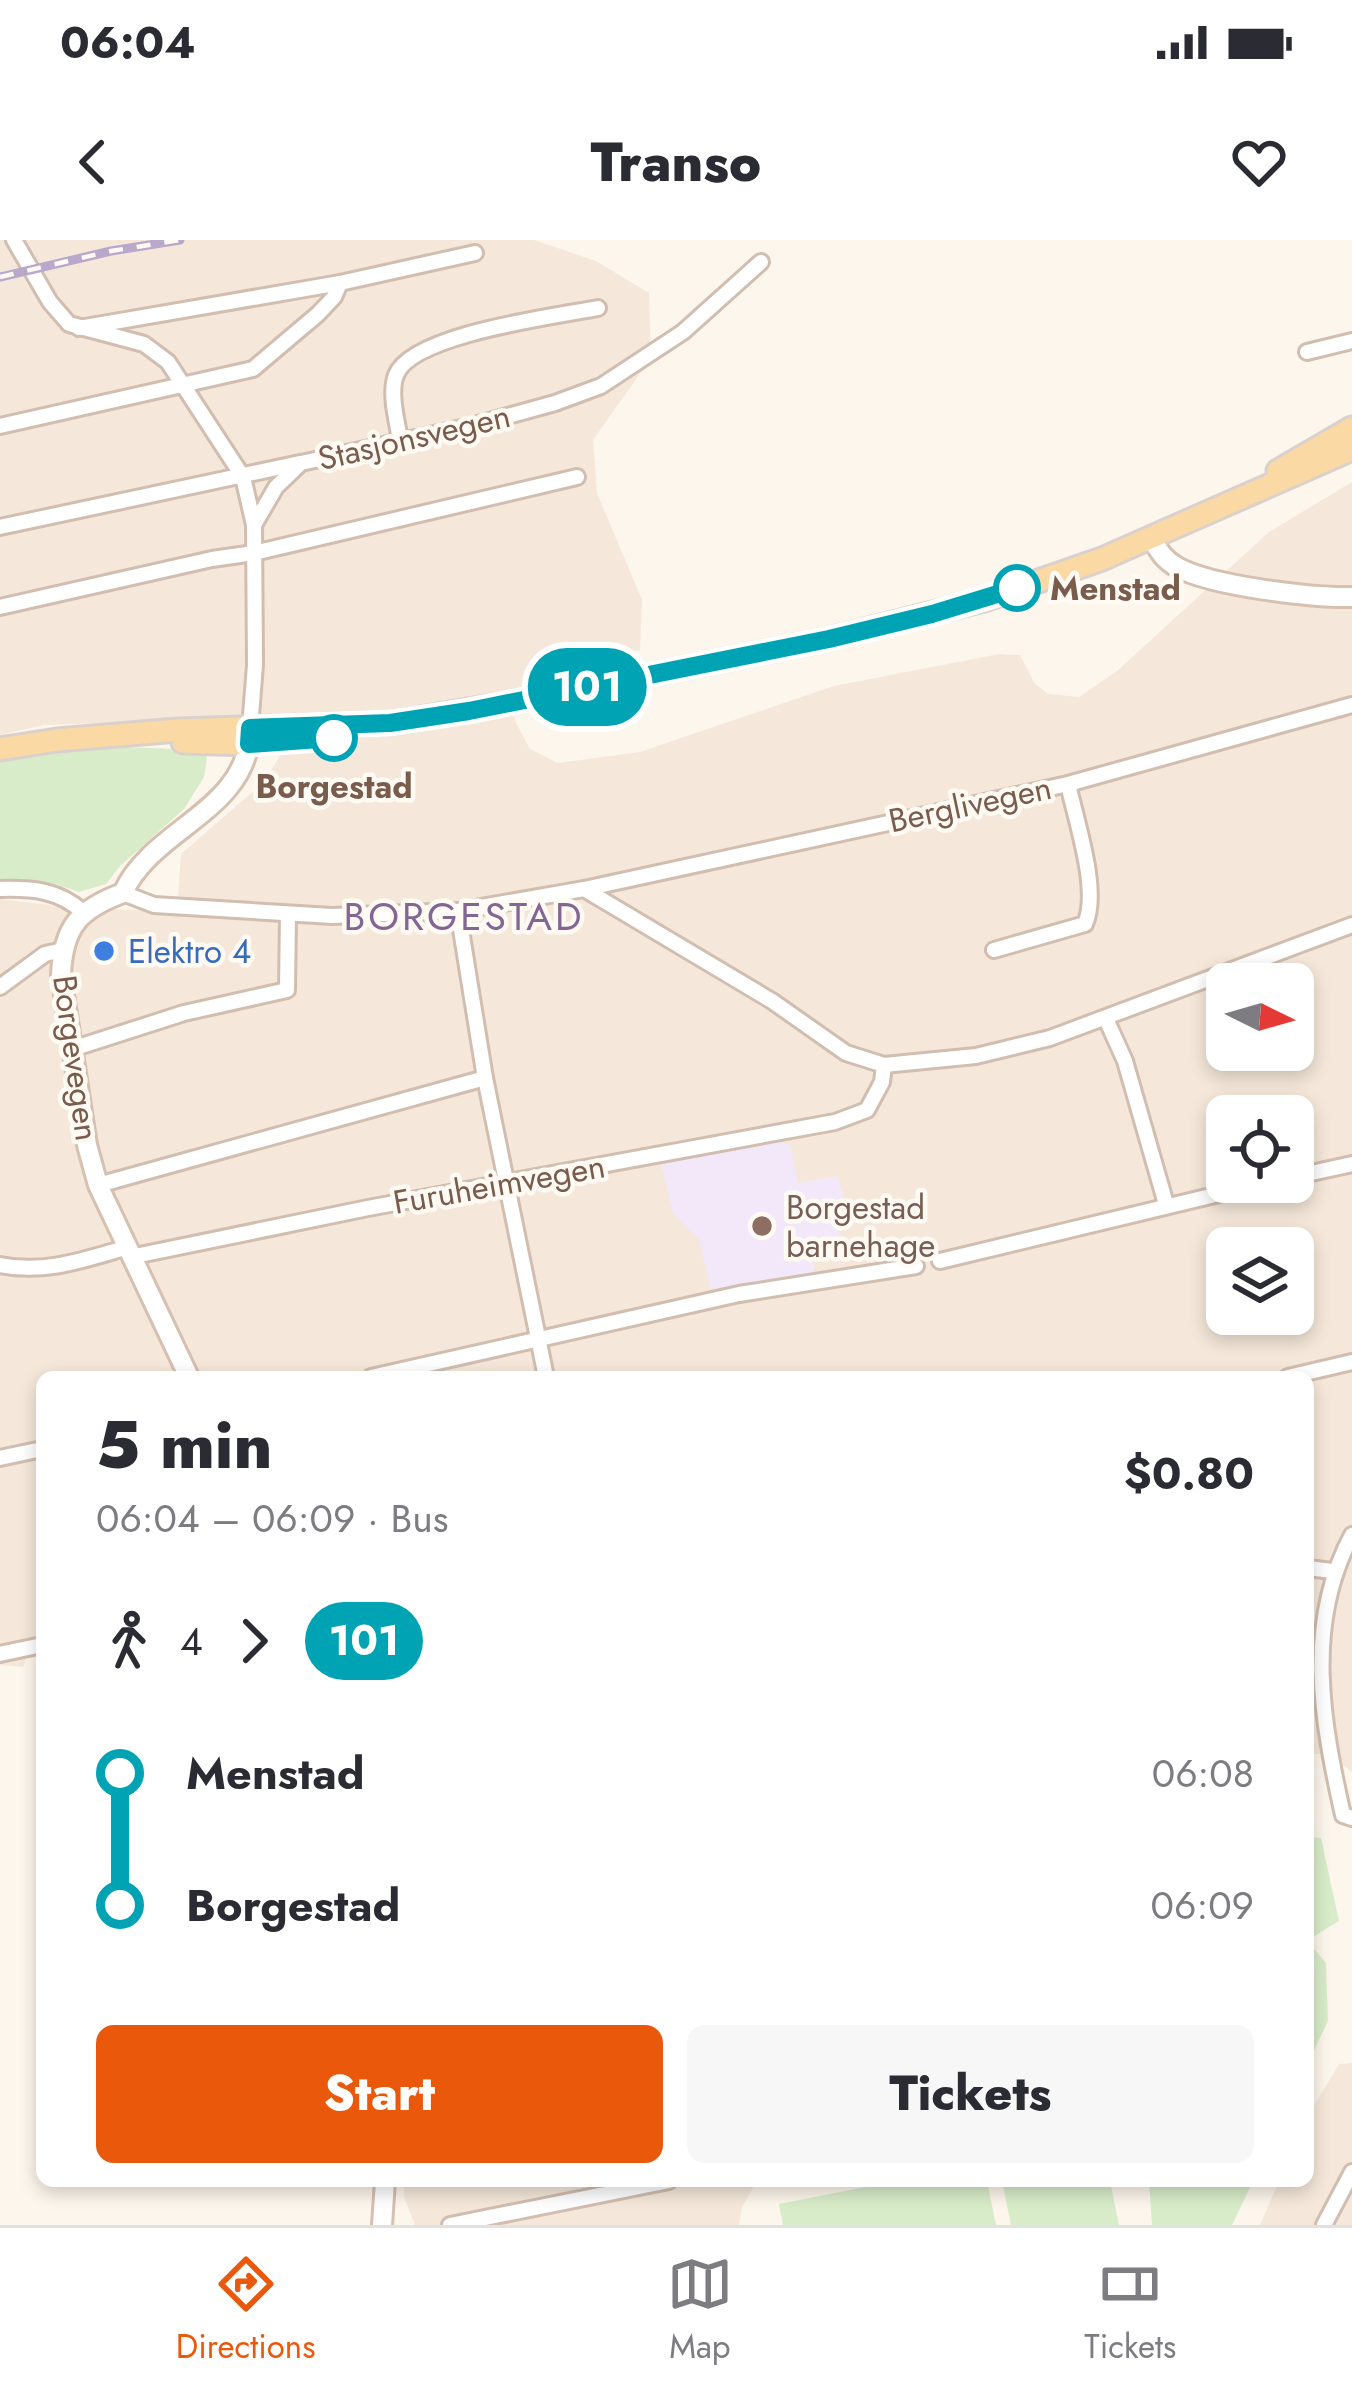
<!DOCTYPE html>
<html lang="en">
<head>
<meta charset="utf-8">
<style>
	body { margin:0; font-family:Jost,sans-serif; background:#f7f7f7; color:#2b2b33; height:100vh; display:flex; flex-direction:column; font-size:45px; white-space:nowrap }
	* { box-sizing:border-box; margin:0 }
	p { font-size:39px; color:#7c7c81 }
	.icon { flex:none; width:66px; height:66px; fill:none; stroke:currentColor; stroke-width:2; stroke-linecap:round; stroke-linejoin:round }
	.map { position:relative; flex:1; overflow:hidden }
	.sheet { position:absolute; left:36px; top:1131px; width:1278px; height:816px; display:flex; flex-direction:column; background:#fff; border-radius:18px; box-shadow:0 6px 18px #0003 }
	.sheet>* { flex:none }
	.badge { padding:0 24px; border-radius:39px; font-size:42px; line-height:78px }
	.needle { width:78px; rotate:95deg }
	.fabs { position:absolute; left:1206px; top:723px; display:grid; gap:24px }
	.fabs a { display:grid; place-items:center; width:108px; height:108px; border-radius:18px; background:#fff; box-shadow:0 6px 18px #0003; font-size:60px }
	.map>.badge { position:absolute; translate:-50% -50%; box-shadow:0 0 0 6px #fff }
	.legs { display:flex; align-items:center; gap:18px; height:132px; padding:0 60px; font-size:39px }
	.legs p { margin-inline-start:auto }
	.summary { display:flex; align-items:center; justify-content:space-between; height:204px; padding:0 60px }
	h1 { font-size:66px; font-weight:800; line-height:90px }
	.action { display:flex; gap:24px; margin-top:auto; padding:24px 60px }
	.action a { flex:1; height:138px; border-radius:18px; background:#ea580c; color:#fff; font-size:48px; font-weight:800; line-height:138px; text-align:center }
	.action a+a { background:#f7f7f7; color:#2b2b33 }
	ul { padding:0 60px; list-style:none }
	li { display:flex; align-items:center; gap:42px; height:132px; font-size:45px }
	li i { display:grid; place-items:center; width:18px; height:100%; margin:0 15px; background:currentColor }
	li i::after { content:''; width:30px; height:30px; margin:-15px; border:9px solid; border-radius:50%; background:#fff }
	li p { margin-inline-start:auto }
	li:first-child i { background:linear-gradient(#0000 50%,currentColor 0) }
	li:last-child i { background:linear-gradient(currentColor 50%,#0000 0) }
	.status { display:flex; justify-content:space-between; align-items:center; height:84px; padding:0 60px; background:#fff; direction:ltr }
	.status svg { height:33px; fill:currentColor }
	header { display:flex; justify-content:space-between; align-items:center; height:156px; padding:0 60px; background:#fff; font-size:54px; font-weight:800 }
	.tab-bar { display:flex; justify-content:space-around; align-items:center; height:168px; border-top:3px solid #e1e1e2; background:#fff; font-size:33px; color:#7c7c81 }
	.tab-bar a { display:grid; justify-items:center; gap:6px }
	.tab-bar .current { color:#ea580c }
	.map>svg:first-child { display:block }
</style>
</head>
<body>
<div class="status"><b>06:04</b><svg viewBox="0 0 49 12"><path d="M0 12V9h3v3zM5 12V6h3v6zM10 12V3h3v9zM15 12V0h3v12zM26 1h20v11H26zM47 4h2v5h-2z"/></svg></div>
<header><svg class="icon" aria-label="back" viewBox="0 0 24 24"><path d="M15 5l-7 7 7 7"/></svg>Transo<svg class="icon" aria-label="heart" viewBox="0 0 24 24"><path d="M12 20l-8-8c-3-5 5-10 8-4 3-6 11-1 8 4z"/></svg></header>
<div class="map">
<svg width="1352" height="1985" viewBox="0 0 1352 1985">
	<rect width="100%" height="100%" fill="#fdf6ec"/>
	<!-- residential -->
	<g fill="#f5e8da" fill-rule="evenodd">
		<path d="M0,0H534L596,21L649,53L651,118L593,200L597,253L642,360L640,410L542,427L527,437L514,465L515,481L530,509L558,523L640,512L834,446L999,414L1020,415L1035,444L1048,454L1079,457L1117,431L1269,292L1352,242V1532L1327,1514H1308V1137H42V1404H31L23,1427L0,1425V659L76,668L171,671L178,657L181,614L263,543L286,506L293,477L44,485L0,495ZM1227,744H1293V810H1227ZM1227,876H1293V942H1227ZM1227,1008H1293V1074H1227Z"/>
		<path d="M1352,1823V1985H1260L1279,1941H1308V1876L1339,1824Z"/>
		<path d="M404,1941H757L742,1967L739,1985H415L404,1957Z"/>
	</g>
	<!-- education -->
	<path fill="#f3e8fa" d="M778,901L790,905L798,943L838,936L844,960L832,964L841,1002L810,1009L815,1028L812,1034L711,1049L699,1000L673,973L661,925Z"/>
	<!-- green -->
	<g fill="#d8ecc9">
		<path d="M97,506L202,510L207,518L204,537L184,569L120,626L106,644L79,652L58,645L0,640V519Z"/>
		<path d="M1308,1597L1321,1598L1339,1681L1308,1700Z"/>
		<path d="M1308,1702L1326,1723L1328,1781L1308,1823Z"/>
		<path d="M896,1941H987L996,1985H783L779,1964Z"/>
		<path d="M1002,1941H1110L1119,1985H1011Z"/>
		<path d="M1149,1941H1253L1232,1985H1152Z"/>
	</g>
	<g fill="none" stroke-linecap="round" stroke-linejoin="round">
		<defs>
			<g id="street">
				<path d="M14,0L50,62L69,84L144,104L168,122L243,237L254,285"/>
				<path d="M79,88L340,43L475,13"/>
				<path d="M1307,112L1352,101"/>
				<path d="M0,186L253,129L318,74L334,57L340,43"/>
				<path d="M400,200C397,181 389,153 396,135C412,94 557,76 598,68"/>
				<path d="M0,287L300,223"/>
				<path d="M0,367L212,319L254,313L577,237"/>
				<path d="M250,488L255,425L254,285L276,247L301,223L475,185L555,163L601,146L683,92L761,22"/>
				<path d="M0,649C32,648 59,650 83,672"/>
				<path d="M584,649L1068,544L1352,465"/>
				<path d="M123,653L154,665L332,676L458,671L584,649L772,761L846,813L884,825L882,842L867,870L835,882L368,968L130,1017"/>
				<path d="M458,671L485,838L546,1137"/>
				<path d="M994,710L1085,684C1100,651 1076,581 1068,544"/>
				<path d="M0,747L45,714L63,710"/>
				<path d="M1106,779L1125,821L1166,964"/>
				<path d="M72,809L184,773L287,750L288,674"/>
				<path d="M884,825L976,816L1050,798L1352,685"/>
				<path d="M1293,937L1352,924"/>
				<path d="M98,945L485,838"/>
				<path d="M940,1021L1269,942"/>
				<path d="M0,1025C44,1034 83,1020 125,1008"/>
				<path d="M371,1137L739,1054L916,1026"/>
				<path d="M1288,1137L1352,1122"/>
				<path d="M0,1218L42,1209"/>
				<path d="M1352,1295C1304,1384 1322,1481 1343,1575L1352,1578"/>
				<path d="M1308,1328L1332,1331"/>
				<path d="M0,1414L42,1405"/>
				<path d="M450,1985L669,1941"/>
				<path d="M1324,1985L1352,1932"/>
			</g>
			<g id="secondary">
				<path d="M1152,299C1159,311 1164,320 1177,327C1211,346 1312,358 1352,357"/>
				<path d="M189,1137L98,945L87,905L61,735C63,687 79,669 123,653C152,588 246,572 250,493"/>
				<path d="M382,1985L385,1941"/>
			</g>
			<g id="primary">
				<path d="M1278,231L1352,188"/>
				<path d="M183,502L249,504L343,497"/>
				<path d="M0,509L57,500L178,490L390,483L504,464L829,399L984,360L1102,319L1352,209"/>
			</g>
		</defs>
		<!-- street casing -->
		<use href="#street" stroke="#d1beb0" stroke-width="20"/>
		<!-- secondary casing -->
		<use href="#secondary" stroke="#d6c0b0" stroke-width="24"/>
		<!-- primary casing -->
		<use href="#primary" stroke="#dad1cd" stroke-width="27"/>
		<!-- street -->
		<use href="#street" stroke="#fff" stroke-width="14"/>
		<!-- secondary -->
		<use href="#secondary" stroke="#fff" stroke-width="18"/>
		<!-- primary -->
		<use href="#primary" stroke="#fbd9a5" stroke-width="21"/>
		<defs>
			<path id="rail" d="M0,37L111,11L180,0"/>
		</defs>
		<!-- rail casing -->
		<use href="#rail" stroke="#b9a8c9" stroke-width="9"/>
		<!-- rail -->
		<use href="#rail" stroke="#fffaf3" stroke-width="4.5" stroke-dasharray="14" stroke-linecap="butt"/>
	</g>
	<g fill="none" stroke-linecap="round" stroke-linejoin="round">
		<defs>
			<path id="line-1" d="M334,498L249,504L250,488L390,483L469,471L829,399L932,374L1017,348"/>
		</defs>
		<!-- line-1 casing -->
		<use href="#line-1" stroke="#fff" stroke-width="27"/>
		<!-- line-1 -->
		<use href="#line-1" stroke="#00a3b4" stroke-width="18"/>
	</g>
	<!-- markers -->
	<g fill="#fff" stroke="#00a3b4" stroke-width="6">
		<circle cx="1017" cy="348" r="21"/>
		<circle cx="334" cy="498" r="21"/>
	</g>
	<circle fill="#3f7fe0" stroke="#fffaf3" stroke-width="4.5" cx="104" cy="711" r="12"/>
	<circle fill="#8d6e63" stroke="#fffaf3" stroke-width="4.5" cx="762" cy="986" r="12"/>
	<g text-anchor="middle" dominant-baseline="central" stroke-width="9" stroke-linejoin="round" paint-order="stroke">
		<!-- street labels -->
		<g font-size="33" fill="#7a5c4d" stroke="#fffaf3">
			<text transform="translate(414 197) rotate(-13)">Stasjonsvegen</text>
			<text transform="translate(970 564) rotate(-12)">Berglivegen</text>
			<text transform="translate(76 818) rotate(82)">Borgevegen</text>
			<text transform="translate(499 944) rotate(-10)">Furuheimvegen</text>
		</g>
		<!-- stop labels -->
		<g font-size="33" font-weight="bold" fill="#7a5c4d" stroke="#fffaf3" text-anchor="start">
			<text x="1050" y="348">Menstad</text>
			<text x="334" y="546" text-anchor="middle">Borgestad</text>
		</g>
		<!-- shop labels -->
		<g font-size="33" fill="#366cbe" stroke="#fffaf3" text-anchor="start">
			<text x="128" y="711">Elektro 4</text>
		</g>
		<!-- education labels -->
		<g font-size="33" fill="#785e54" stroke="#fffaf3" text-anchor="start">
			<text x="786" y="967">Borgestad<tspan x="786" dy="38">barnehage</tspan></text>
		</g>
		<!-- quarter labels -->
		<g font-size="39" letter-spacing="3" fill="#846695" stroke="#fffaf3">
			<text x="464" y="676">BORGESTAD</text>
		</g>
	</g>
</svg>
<div class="fabs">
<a><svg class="needle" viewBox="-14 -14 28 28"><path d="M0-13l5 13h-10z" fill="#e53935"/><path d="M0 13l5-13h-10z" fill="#7c7c81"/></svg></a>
<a><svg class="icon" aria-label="locate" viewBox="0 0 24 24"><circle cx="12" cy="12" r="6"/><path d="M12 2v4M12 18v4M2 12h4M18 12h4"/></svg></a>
<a><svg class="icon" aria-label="layers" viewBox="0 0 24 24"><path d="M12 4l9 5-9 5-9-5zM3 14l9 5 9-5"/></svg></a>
</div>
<b class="badge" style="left:587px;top:447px;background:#00a3b4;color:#fff">101</b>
<section class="sheet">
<div class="summary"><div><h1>5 min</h1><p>06:04 – 06:09 · Bus</p></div><b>$0.80</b></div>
<div class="legs"><svg class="icon" aria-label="walk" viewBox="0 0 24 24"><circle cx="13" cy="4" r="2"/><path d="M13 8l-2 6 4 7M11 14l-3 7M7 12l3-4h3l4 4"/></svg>4<svg class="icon" aria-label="forward" viewBox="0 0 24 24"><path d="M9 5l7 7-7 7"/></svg><b class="badge" style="background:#00a3b4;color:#fff">101</b></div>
<ul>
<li><i style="color:#00a3b4"></i><b>Menstad</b><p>06:08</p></li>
<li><i style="color:#00a3b4"></i><b>Borgestad</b><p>06:09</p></li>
</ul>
<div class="action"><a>Start</a><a>Tickets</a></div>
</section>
</div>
<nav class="tab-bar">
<a class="current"><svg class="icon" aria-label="directions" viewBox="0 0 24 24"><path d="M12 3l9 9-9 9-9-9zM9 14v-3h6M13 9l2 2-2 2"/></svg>Directions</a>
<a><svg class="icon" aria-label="map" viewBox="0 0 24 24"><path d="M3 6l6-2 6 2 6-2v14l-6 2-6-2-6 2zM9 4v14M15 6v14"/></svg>Map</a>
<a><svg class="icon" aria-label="tickets" viewBox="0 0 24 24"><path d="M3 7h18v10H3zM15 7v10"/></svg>Tickets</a>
</nav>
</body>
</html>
